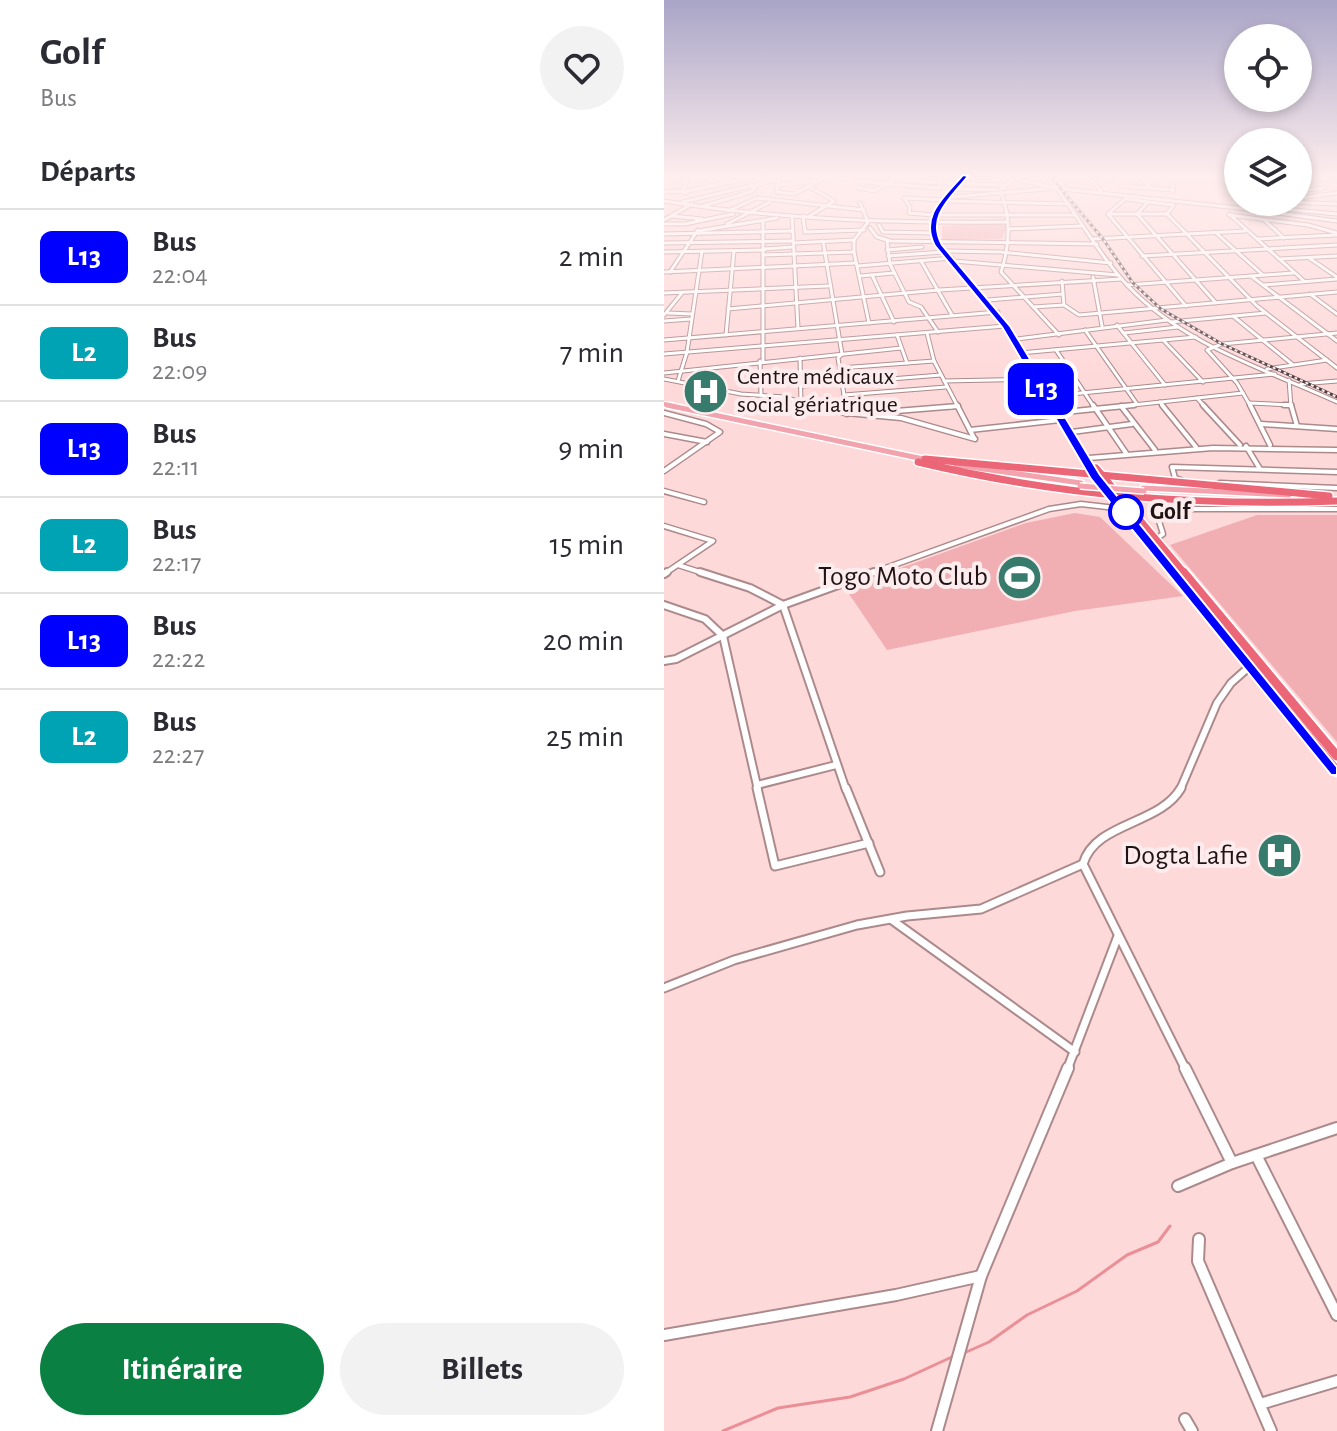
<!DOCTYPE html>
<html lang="fr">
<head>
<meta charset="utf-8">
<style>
	body { margin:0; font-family:"Alegreya Sans",sans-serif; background:#f2f2f3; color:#2b2b33; height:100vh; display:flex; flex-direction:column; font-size:30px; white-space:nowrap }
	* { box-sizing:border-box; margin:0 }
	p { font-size:26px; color:#7c7c81 }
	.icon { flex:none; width:44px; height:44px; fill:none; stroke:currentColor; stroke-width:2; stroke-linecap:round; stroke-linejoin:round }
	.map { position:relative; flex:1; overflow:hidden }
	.sheet { display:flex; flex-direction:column; background:#fff; width:664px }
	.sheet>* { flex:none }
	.badge { padding:0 16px; border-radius:12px; font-size:28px; line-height:52px }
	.buttons { position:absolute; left:560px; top:24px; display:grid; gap:16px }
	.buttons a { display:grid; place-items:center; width:88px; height:88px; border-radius:50%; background:#fff; box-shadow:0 4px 12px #0003; font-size:40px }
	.map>.badge { position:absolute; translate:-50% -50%; box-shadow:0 0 0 4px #fff }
	h2 { padding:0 40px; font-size:30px; line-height:72px }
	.round { display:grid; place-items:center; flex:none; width:84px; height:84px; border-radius:42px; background:#f2f2f3 }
	.head { display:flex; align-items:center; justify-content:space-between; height:136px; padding:0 40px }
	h1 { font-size:38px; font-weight:700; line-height:60px }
	.button { display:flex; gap:16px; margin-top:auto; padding:16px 40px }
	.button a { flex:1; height:92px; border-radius:48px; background:#0b8043; color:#fff; font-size:32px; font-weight:700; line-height:92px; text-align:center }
	.button a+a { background:#f2f2f3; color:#2b2b33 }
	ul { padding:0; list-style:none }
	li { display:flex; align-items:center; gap:24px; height:96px; padding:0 40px; border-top:2px solid #e1e1e2 }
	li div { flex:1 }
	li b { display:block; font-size:30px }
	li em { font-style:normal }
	li .badge { min-width:88px; font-weight:700; text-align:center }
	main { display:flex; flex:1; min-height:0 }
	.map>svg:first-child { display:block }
</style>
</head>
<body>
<main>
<section class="sheet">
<div class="head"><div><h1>Golf</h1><p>Bus</p></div><a class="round"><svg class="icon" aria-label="heart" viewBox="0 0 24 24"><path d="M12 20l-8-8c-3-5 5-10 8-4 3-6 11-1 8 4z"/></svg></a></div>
<h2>Départs</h2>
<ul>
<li><span class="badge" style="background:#00f;color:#fff">L13</span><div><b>Bus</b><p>22:04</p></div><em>2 min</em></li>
<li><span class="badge" style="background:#00a3b4;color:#fff">L2</span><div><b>Bus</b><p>22:09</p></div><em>7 min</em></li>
<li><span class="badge" style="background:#00f;color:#fff">L13</span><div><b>Bus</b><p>22:11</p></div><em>9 min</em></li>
<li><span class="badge" style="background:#00a3b4;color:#fff">L2</span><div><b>Bus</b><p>22:17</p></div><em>15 min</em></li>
<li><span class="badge" style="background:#00f;color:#fff">L13</span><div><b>Bus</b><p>22:22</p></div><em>20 min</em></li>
<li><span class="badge" style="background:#00a3b4;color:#fff">L2</span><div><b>Bus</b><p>22:27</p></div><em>25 min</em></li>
</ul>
<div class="button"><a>Itinéraire</a><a>Billets</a></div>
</section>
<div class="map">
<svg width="673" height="1431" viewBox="0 0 673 1431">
	<rect width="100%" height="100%" fill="#fed9da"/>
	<!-- green -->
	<g fill="#f1afb3">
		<path d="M338,223L344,224L338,239L278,240V226Z"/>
		<path d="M411,513L436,517L519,596L411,611L223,650L181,588L362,523Z"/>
		<path d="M593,515H673V742L506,545Z"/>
	</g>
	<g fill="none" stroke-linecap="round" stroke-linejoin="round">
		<!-- stream -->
		<g stroke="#eb8f96" stroke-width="3">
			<path d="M300,1353L325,1342L363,1315L413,1291L463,1255L494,1242L506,1226"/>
			<path d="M59,1431L114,1408L186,1397L240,1379L290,1356"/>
		</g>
		<defs>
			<g id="minor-far4">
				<path d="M30,176L47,186"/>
				<path d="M155,176L181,179"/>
				<path d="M215,176L259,182L339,185"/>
				<path d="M339,176L390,188L583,209"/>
				<path d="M383,176C412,211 433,253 464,286C520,345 601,369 673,402"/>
				<path d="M391,176L401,188"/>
				<path d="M423,176L437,191"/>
				<path d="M448,176L458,186L510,190"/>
				<path d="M474,176L486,187"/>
				<path d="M499,176L509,185V192"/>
				<path d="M568,177L574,181"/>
				<path d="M115,179L113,192L130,194L157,180"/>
				<path d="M349,179L336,190C347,216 346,245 337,272L395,335"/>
				<path d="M634,180L671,178"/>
				<path d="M193,181L223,184L210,191L192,187Z"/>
				<path d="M223,184L276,188V176"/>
				<path d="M223,184L232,179"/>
				<path d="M114,185L151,181"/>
				<path d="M144,186L170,201L144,217"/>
				<path d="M295,189L332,190"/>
				<path d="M634,191L660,188"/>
				<path d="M0,192L19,191"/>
				<path d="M19,192L90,177"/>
				<path d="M22,193L19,191L25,176"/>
				<path d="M288,197L382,189"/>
				<path d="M240,198L246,207L245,213L269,215"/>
				<path d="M240,198L281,200"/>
				<path d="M462,198L444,214L522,306"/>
				<path d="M634,198L673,193"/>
				<path d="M462,199L484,202L473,214L552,303"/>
				<path d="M0,201C115,220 228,223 344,222"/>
				<path d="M284,201L404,204"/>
				<path d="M19,202L128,176"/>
				<path d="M484,202L510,205L503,214"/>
				<path d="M623,202L673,204"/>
				<path d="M196,203L204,222L190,240V252L205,323"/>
				<path d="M600,203L612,202"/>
				<path d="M590,204L603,202"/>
				<path d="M39,206L87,192L94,184"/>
				<path d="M597,207L673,214"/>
				<path d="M588,209L595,208L579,206L583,209L673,221"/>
				<path d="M64,211L93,198L200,210"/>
				<path d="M444,214H503L593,306L673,368"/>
				<path d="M565,214L640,281"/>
				<path d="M272,215H412"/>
				<path d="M565,215L644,225L673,233"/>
				<path d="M8,216L38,219"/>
				<path d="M128,216L134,328"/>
				<path d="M139,216L141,232L200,230"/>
				<path d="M599,219L620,238"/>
				<path d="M0,220L28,204"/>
				<path d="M99,221V361"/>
				<path d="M0,224H21L69,214"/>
				<path d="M63,224L106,202"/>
				<path d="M215,225L219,232L268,233"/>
				<path d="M206,228L213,237L226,241L433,244"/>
				<path d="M344,229L417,226"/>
				<path d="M34,231L113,218"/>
				<path d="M551,232L599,275"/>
				<path d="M0,234L128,231"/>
				<path d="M429,239L581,231"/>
				<path d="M593,239L673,235"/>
				<path d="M159,241L178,354L174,358L182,407"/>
				<path d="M223,241L226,264L245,302L257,307L274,332"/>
				<path d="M0,243L129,241"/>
				<path d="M129,243L190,240"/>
				<path d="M100,249L129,247"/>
				<path d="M223,250L258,247"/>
				<path d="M282,251L336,252L447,263"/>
				<path d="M0,252L100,250"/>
				<path d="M99,255L190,252"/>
				<path d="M224,256L279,252"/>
				<path d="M478,256L673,245"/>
				<path d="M645,258L673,277"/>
				<path d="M615,259L673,256"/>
				<path d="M257,261L288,315"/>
				<path d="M290,261L454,275"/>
				<path d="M194,266L288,258"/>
				<path d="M0,272L192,263"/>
				<path d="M6,272L34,230"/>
				<path d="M208,275L230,322"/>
				<path d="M196,276L230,273"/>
				<path d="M587,276L673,341"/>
				<path d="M429,277L438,326"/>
				<path d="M463,285L629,273"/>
				<path d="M599,285L673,279"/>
				<path d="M0,293L164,286"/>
				<path d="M399,294L400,305L415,315L673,292"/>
				<path d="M646,294L673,314"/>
				<path d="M324,300L399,294L398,281"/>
				<path d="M369,307L400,305"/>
				<path d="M64,309L275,290L458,279"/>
				<path d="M4,313L28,314"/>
				<path d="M0,315L18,293"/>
				<path d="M569,316L628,364"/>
				<path d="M0,321L27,319"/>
				<path d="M507,322L602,313"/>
				<path d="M453,325L501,385"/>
				<path d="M421,330L473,404"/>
				<path d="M263,333L270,361L294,407"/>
				<path d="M460,333L514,327"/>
				<path d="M62,335L70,251"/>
				<path d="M233,335L243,363"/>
				<path d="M353,339L503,320"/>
				<path d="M0,340L334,312"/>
				<path d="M500,341L539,382"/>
				<path d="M392,350L430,407"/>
				<path d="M356,353L532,337"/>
				<path d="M0,354L341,326"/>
				<path d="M136,358L137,404"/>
				<path d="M96,361L97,395"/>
				<path d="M176,368L270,361"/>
				<path d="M603,369L663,360"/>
				<path d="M0,373L237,348"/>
				<path d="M0,379L77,394L120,397L153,407"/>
				<path d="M625,380L627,407"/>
				<path d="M14,381L23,352L38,251"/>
				<path d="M280,381L372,379"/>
				<path d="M637,384L673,381"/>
				<path d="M138,386L277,375"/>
				<path d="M180,395L282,387"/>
				<path d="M387,396L611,374"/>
				<path d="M533,398L541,407"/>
				<path d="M496,402L500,407"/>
				<path d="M585,403L627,405"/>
				<path d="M286,407L294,406"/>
				<path d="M451,407L579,393"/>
				<path d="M587,407L573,383L543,350L558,344L673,333"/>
			</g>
			<g id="minor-far3">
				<path d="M147,405L172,412L237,418L311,439"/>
				<path d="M181,405L183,414"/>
				<path d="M293,405L310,438"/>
				<path d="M429,405L462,453"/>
				<path d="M498,405L532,447"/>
				<path d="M539,405L576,445"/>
				<path d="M586,405L606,445"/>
				<path d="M620,405H627"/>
				<path d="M627,405L633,426"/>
				<path d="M457,406L491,450"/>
				<path d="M220,412L294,406"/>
				<path d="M0,413L42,424L56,432L0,471"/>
				<path d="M391,413L470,405"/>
				<path d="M597,424L673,429"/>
				<path d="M306,430L396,420"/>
				<path d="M408,432L468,424"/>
				<path d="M0,434L43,442"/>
				<path d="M582,446L596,469"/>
				<path d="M425,458L549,448L673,450"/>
				<path d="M517,480L511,478L508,467L673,472"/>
				<path d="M556,483L673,488"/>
				<path d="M0,491L40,502"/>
				<path d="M0,526L49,541L0,574"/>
				<path d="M493,538L499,534L493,515L513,509H673"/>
				<path d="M14,565L42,574"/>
				<path d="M205,574L385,509L417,504L460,509"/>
			</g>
			<g id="minor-far2">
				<path d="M36,572L86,588L119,605L182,790"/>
				<path d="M0,574L3,572"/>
				<path d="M0,605L41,619L59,636L94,790"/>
				<path d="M0,661L12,659L119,605L210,572"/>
				<path d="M93,785L172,765"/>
				<path d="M516,790L553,703L567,683L585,667"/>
			</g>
			<g id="minor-far1">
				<path d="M93,788L111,866L205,843"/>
				<path d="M182,788L216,872"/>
				<path d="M419,864C431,822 496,825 517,788"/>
				<path d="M228,920L411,1052"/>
				<path d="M0,988L70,960L193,925L243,916L317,909L419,864L522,1070"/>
				<path d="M403,1070L454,936"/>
			</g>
			<g id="minor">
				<path d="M521,1068L568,1163"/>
				<path d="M592,1155L673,1315"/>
				<path d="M514,1186L568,1163L673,1128"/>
				<path d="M535,1239L534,1261L607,1431"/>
				<path d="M0,1335L232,1295L317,1276"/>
				<path d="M596,1404L673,1381"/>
				<path d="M521,1419L528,1431"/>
				<path d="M273,1431L317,1276L404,1068"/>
			</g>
			<path id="major-far1" d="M0,404L12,407"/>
			<g id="major">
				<path d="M3,405L264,460"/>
				<path d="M292,465L417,483"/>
				<path d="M479,488L625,495"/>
			</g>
			<path id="highway-far3" d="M301,277L275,246L268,223L275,207L301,176"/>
			<path id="highway-far2" d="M299,275L341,326L389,407"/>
			<g id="highway-far1">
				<path d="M388,405L431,477L511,574"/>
				<path d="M261,459L665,496"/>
				<path d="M254,462C396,496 528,506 673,501"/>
				<path d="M432,468L521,574"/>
			</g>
			<g id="highway">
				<path d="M509,572L673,771"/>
				<path d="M519,572L673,756"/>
			</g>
		</defs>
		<!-- minor-far4 casing -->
		<use href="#minor-far4" stroke="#ac8a8b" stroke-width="5"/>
		<!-- minor-far3 casing -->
		<use href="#minor-far3" stroke="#ac8a8b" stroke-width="7"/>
		<!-- minor-far2 casing -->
		<use href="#minor-far2" stroke="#ac8a8b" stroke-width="10"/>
		<!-- minor-far1 casing -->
		<use href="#minor-far1" stroke="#ac8a8b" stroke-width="11"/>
		<!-- minor casing -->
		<use href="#minor" stroke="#ac8a8b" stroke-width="14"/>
		<!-- major-far1 casing -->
		<use href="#major-far1" stroke="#fff" stroke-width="6"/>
		<!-- major casing -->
		<use href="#major" stroke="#fff" stroke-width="8"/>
		<!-- highway-far3 casing -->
		<use href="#highway-far3" stroke="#fff" stroke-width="6"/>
		<!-- highway-far2 casing -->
		<use href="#highway-far2" stroke="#fff" stroke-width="7"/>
		<!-- highway-far1 casing -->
		<use href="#highway-far1" stroke="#fff" stroke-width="10"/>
		<!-- highway casing -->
		<use href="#highway" stroke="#fff" stroke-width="13"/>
		<!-- minor-far4 -->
		<use href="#minor-far4" stroke="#fff" stroke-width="3"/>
		<!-- minor-far3 -->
		<use href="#minor-far3" stroke="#fff" stroke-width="4"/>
		<!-- minor-far2 -->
		<use href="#minor-far2" stroke="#fff" stroke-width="6"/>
		<!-- minor-far1 -->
		<use href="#minor-far1" stroke="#fff" stroke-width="7"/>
		<!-- minor -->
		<use href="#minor" stroke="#fff" stroke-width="10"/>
		<!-- major-far1 -->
		<use href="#major-far1" stroke="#f3a3ad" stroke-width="4"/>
		<!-- major -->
		<use href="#major" stroke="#f3a3ad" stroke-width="5"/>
		<!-- highway-far3 -->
		<use href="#highway-far3" stroke="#eb6676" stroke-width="4"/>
		<!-- highway-far2 -->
		<use href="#highway-far2" stroke="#eb6676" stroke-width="5"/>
		<!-- highway-far1 -->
		<use href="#highway-far1" stroke="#eb6676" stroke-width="7"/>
		<!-- highway -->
		<use href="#highway" stroke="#eb6676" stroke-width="9"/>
		<defs>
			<path id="rail" d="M386,176L439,239L469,283L497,309L558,344L673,397"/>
		</defs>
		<!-- rail casing -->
		<use href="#rail" stroke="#503f40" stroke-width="3"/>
		<!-- rail -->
		<use href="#rail" stroke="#fceced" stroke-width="2" stroke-dasharray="3" stroke-linecap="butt"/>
		<defs>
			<path id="major-bridge" d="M416,486L480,491"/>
		</defs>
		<!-- major-bridge casing -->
		<use href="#major-bridge" stroke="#fff" stroke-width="8" stroke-linecap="butt"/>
		<!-- major-bridge -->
		<use href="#major-bridge" stroke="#f3a3ad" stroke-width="5"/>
	</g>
	<!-- sky -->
	<linearGradient id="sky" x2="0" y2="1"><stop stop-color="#a9a5c7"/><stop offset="0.47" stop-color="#fee"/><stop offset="1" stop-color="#fee" stop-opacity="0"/></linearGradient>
	<rect width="673" height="376" fill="url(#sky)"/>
	<!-- line -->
	<path fill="#00f" stroke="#fff" stroke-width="2" d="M299,175L304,176C287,198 262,216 278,245L346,326L436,475L673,767V775H667L427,479L338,327L271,246C255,216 280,197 299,175Z"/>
	<!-- icons -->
	<defs>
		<symbol id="hospital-disc" viewBox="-11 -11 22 22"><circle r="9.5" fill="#377b6d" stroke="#fceced"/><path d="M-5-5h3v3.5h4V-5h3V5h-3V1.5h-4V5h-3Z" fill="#fff"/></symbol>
		<symbol id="stadium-disc" viewBox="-11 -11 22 22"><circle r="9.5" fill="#377b6d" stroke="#fceced"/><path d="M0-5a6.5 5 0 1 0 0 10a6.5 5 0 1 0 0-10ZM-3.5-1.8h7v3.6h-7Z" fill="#fff"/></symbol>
	</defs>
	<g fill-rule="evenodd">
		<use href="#hospital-disc" x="16" y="366" width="51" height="51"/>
		<use href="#stadium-disc" x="330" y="552" width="51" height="51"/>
		<use href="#hospital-disc" x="590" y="830" width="51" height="51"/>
	</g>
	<!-- markers -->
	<circle fill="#fff" stroke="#00f" stroke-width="4" cx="462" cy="512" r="16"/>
	<g text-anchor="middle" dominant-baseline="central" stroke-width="8" stroke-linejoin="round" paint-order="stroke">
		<!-- far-poi labels -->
		<g font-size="24" fill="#1f1314" stroke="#fceced" text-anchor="start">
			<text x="73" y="377">Centre médicaux<tspan x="73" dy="28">social gériatrique</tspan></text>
		</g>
		<!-- far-stop labels -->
		<g font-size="24" font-weight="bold" fill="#1f1314" stroke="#fceced" text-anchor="start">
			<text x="486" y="512">Golf</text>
		</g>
		<!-- poi labels -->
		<g font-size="28" fill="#1f1314" stroke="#fceced" text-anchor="end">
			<text x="324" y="577">Togo Moto Club</text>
			<text x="584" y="856">Dogta Lafie</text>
		</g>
	</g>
</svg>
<div class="buttons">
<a><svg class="icon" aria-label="locate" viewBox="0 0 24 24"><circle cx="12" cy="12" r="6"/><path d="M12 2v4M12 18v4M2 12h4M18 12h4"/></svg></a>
<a><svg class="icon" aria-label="layers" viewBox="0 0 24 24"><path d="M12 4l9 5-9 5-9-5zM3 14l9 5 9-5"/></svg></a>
</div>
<b class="badge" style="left:377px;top:389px;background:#00f;color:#fff">L13</b>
</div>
</main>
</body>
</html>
